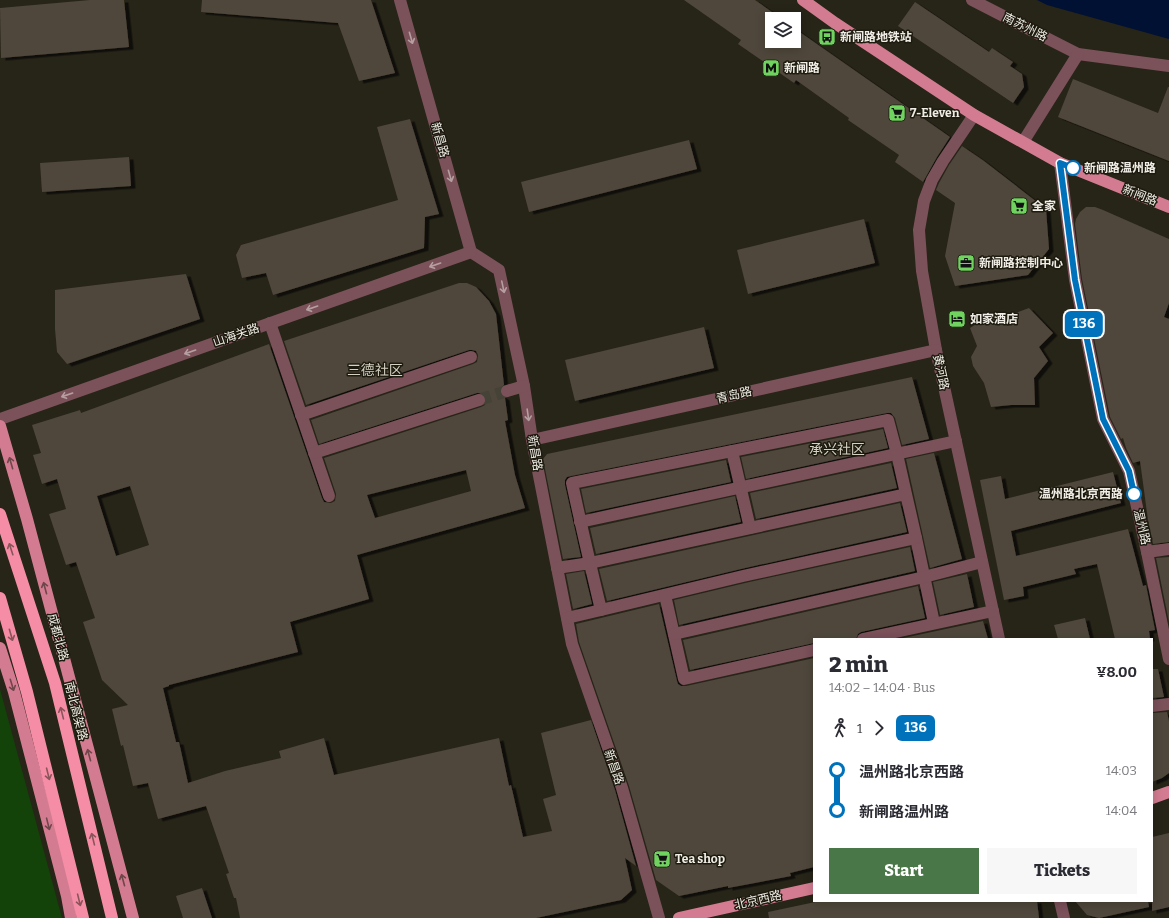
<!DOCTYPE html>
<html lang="en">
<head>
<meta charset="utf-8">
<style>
	body { margin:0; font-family:Bitter,"Noto Sans SC",serif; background:#f7f7f7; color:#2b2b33; height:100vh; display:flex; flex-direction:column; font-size:15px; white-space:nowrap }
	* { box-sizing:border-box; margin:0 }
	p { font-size:13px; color:#7c7c81 }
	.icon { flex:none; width:22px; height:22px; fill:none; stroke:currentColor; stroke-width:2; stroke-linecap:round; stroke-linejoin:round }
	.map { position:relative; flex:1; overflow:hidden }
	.drawer { position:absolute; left:813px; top:638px; width:340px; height:264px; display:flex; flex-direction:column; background:#fff; border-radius:0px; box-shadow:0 2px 10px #0003 }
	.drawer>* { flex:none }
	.badge { padding:0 8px; border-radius:6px; font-size:14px; line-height:26px }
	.tools { position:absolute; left:765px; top:12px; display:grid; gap:8px }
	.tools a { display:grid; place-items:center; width:36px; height:36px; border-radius:0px; background:#fff; box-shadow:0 2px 10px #0003; font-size:20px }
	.map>.badge { position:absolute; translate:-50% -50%; box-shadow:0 0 0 2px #fff }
	.legs { display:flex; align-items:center; gap:6px; height:44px; padding:0 16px; font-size:13px }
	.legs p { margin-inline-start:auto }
	.head { display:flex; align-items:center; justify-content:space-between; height:68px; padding:0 16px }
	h1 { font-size:22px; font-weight:800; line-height:30px }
	.button { display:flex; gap:8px; margin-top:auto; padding:8px 16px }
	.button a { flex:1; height:46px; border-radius:0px; background:#4a7747; color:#fff; font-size:16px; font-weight:800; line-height:46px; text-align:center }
	.button a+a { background:#f7f7f7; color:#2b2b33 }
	ul { padding:0 16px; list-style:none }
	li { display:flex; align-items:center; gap:14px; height:40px; font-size:15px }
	li i { display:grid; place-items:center; width:6px; height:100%; margin:0 5px; background:currentColor }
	li i::after { content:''; width:10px; height:10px; margin:-5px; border:3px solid; border-radius:50%; background:#fff }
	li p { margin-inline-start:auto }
	li:first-child i { background:linear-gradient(#0000 50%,currentColor 0) }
	li:last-child i { background:linear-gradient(currentColor 50%,#0000 0) }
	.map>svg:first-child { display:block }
</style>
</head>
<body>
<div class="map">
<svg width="1169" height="918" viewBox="0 0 1169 918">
	<defs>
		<filter id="shadow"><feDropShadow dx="4.5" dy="2.5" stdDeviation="0" flood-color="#0009"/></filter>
	</defs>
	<rect width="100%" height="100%" fill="#272418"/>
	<!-- green -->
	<path fill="#134309" d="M0,689L62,918H0Z"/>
	<!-- water -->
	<path fill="#001134" d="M1037,0H1169V39L1047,5Z"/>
	<!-- building -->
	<g fill="#4f463b" fill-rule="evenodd" filter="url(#shadow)">
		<path d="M90,0H124L129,47L1,58L0,8Z"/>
		<path d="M202,0H371L395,73L359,81L338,23L201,12Z"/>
		<path d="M684,0H755L782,19H772V41H794V28L950,137L937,157L923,182L895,162L899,155L848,120L849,118L796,80L794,83L738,44L741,40Z"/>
		<path d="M915,2L989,52L992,48L1013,62L1010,66L1022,74L1024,87L1013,103L898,26Z"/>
		<path d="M1073,79L1158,113L1168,87H1169V161L1058,117Z"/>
		<path d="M410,119L439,214L425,217L424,248L273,295L266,273L242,278L236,255L241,245L398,200L377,127Z"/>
		<path d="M689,140L697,169L529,212L521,182Z"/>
		<path d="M962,146L984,161L1046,209L1049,249L1028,275L955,286L945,256L955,203L936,190L939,183L949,165Z"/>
		<path d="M129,157L131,186L42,192L40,163Z"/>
		<path d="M1086,207H1095L1103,210L1169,239V303L1164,317L1169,319V542L1153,544L1148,520L1140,461L1133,463L1126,448L1123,438L1121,439L1110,417L1082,279L1075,224L1076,219L1080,212Z"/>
		<path d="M864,219L875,263L748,294L737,250Z"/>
		<path d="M186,274L200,319L67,364L57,352L55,329V290Z"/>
		<path d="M459,283H467L476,287L489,301L496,314L504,385L500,389V393L502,396L505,398L508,420L505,421L515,475L525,508L357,555L369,599L290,622L298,652L169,685V686L163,688L176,742H179L188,783L225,771L281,758L279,751L324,738L334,775L499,738L509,786L511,785L523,837L552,831L543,799L556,795L541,733L591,720L615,790L636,866L625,858L632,890L621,900L536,918H240L236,898H234L226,874L229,873L206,806L158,819L148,783L133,786L123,745L121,746L112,709L128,705L102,680L83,622L95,618L76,562L66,565L49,514L66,509L57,479L42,484L33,455L41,453L32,425L80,410L81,413L269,344L322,498L324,502L331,503L335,501L336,494L324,458L481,407L485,405L486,398L484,394L480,393H477L319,444L311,420L473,364L477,362L478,355L476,351L472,350H469L306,405L284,341ZM466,470L471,491L375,518L367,495ZM130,486L149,545L116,556L97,496Z"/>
		<path d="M1029,308L1053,333L1039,347L1048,361L1034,378L1035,405H1011L991,407L984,383L973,366L971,357L977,346L970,328L994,313L1007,316Z"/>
		<path d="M704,327L714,368L575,401L565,360Z"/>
		<path d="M912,377L929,439L902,445L895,418L891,413H887L571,476L567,477L565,480V485L581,557L563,559L543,459L547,454Z"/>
		<path d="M883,429L888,448L746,479L741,457Z"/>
		<path d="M934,453L962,559L930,568L906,459Z"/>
		<path d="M726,460L731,482L586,513L581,489Z"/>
		<path d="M891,463L897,488L756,519L750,493Z"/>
		<path d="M1113,472L1121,503L1011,531L1016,556L1128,529L1143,586L1146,585L1155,630L1149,631L1150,639H1115L1097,564L1074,569L1076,574L1023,587L1024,596L1004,600L980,480L1001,476L1005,499Z"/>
		<path d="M735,496L741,522L596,554L590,528Z"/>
		<path d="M900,503L907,532L741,569L607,601L599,569Z"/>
		<path d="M910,547L915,571L679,625L674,600L745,583Z"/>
		<path d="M1169,557V622L1156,558Z"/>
		<path d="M584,571L592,604L573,609L566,574Z"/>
		<path d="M967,574L974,607L940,615L933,582Z"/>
		<path d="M918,586L925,618L861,632L858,634L856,639H814V643L690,670L683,640Z"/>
		<path d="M659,604L677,681L678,684L681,686H686L814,658V867L790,873L791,876L728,888V886L679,896L656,880L629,786L579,642L576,624Z"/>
		<path d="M1085,618L1090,639H1058L1054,625Z"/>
		<path d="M983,621L988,639H899Z"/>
		<path d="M1152,669H1158L1164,697L1152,698Z"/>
		<path d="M1167,712L1169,721V773L1162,778L1152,782V713Z"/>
		<path d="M1169,833V907L1152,911V837Z"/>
		<path d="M202,888L212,918H183L176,896Z"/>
		<path d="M820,901H1037L1039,918H769L768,912Z"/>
		<path d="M1075,901H1148L1149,907L1099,918L1087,915Z"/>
	</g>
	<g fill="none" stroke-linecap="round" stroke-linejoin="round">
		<!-- minor-tunnel -->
		<path stroke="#454237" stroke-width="12" stroke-dasharray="12 6" stroke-linecap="butt" d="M479,400L507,391"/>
		<!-- minor -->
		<g stroke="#7b515a" stroke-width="12">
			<path d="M400,0L471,252L499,270L524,386L532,440L572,644L622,788L659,918"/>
			<path d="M972,0L1078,54L1169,66"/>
			<path d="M974,115L943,161L932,180L924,201L919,230L922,271L936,350L999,639"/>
			<path d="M1023,142L1078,54"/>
			<path d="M1060,163L1075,280L1103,419L1129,471L1147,552L1169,659"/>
			<path d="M270,323L329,496"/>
			<path d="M507,391L524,386"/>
			<path d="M301,415L471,357"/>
			<path d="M0,419L471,252"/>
			<path d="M532,440L936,350"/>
			<path d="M732,451L750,528"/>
			<path d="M314,453L479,400"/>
			<path d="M580,522L956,441"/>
			<path d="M916,538L934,623"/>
			<path d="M1147,552L1169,549"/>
			<path d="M557,568L590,563L906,494L897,454L888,420L572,483C581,525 591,568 601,610L743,576L916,538L906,494"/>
			<path d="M665,595L684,679L814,650"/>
			<path d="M567,618L601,610"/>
			<path d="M674,634L924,577L982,562"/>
			<path d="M863,639L993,611"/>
			<path d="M1152,706L1169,704"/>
			<path d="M1060,901L1064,918"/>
		</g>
		<!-- major -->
		<g stroke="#d37c91" stroke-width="12">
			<path d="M803,0L835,23L974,115L1060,163L1169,207"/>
			<path d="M0,426L27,519L133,918"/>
			<path d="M0,648L14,692L67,896L71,918"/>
			<path d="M1152,798L1169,792"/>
			<path d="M679,918L814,888"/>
		</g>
		<!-- highway -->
		<g stroke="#f58da6" stroke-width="12">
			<path d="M0,514L55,683L112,918"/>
			<path d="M0,598L27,692L83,918"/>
		</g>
	</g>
	<!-- one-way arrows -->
	<defs><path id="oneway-shaft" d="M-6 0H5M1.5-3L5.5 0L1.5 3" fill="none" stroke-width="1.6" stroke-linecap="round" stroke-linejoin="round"/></defs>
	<g stroke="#b59fa0">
		<use href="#oneway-shaft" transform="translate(411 38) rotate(74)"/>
		<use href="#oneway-shaft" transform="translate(450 176) rotate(74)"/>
		<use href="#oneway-shaft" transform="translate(435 265) rotate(161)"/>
		<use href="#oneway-shaft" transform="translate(503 287) rotate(78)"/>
		<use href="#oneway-shaft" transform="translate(312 308) rotate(161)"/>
		<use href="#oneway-shaft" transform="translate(190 352) rotate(161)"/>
		<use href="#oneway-shaft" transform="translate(67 395) rotate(161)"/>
		<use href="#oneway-shaft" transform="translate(528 415) rotate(82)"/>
	</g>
	<g stroke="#6f464a">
		<use href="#oneway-shaft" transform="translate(11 463) rotate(-106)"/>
		<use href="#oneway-shaft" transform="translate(45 588) rotate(-105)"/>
		<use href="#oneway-shaft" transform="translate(12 685) rotate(73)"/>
		<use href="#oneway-shaft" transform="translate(89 755) rotate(-105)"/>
		<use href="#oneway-shaft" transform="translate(48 824) rotate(76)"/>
		<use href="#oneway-shaft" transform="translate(123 880) rotate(-105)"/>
	</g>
	<g stroke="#89545a">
		<use href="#oneway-shaft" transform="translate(11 549) rotate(-108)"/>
		<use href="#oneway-shaft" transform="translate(11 635) rotate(74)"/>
		<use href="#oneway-shaft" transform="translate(62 713) rotate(-104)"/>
		<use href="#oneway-shaft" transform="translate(48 774) rotate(76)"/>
		<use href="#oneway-shaft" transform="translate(93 839) rotate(-104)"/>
		<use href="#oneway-shaft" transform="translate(79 900) rotate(76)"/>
	</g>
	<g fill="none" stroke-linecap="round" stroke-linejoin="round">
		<defs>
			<path id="line-1" d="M1073,168L1060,163L1075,280L1103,419L1129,471L1134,494"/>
		</defs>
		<!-- line-1 casing -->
		<use href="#line-1" stroke="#fff" stroke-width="9"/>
		<!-- line-1 -->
		<use href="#line-1" stroke="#0072bc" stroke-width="6"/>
	</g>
	<!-- icons -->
	<defs>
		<symbol id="bus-square" viewBox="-11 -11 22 22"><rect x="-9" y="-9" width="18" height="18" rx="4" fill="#70d35f" stroke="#1d1a0f"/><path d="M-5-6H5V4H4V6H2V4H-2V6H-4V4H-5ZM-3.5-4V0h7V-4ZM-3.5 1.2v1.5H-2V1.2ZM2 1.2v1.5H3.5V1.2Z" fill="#111"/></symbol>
		<symbol id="metro-square" viewBox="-11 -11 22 22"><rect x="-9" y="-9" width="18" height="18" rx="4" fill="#70d35f" stroke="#1d1a0f"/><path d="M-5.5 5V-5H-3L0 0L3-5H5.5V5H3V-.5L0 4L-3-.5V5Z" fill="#111"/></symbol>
		<symbol id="supermarket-square" viewBox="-11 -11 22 22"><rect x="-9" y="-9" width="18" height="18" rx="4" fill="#70d35f" stroke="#1d1a0f"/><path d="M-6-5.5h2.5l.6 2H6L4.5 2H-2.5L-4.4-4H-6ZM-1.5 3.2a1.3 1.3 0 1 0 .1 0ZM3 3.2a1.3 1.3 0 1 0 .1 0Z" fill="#111"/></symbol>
		<symbol id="office-square" viewBox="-11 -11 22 22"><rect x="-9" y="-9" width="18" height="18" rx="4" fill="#70d35f" stroke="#1d1a0f"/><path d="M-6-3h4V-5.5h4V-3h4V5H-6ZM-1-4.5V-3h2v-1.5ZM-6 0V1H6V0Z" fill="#111"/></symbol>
		<symbol id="hotel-square" viewBox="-11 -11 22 22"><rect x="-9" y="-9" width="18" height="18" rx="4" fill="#70d35f" stroke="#1d1a0f"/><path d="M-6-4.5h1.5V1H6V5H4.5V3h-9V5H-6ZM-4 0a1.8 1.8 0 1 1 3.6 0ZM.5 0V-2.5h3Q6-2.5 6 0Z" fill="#111"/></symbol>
	</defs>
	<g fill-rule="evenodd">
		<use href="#bus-square" x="817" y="27" width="20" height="20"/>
		<use href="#metro-square" x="761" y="58" width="20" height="20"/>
		<use href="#supermarket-square" x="887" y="103" width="20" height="20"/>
		<use href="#supermarket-square" x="1009" y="196" width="20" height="20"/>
		<use href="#office-square" x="956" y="253" width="20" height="20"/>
		<use href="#hotel-square" x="947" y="309" width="20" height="20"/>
		<use href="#supermarket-square" x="652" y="849" width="20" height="20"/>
	</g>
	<!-- markers -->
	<g fill="#fff" stroke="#0072bc" stroke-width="2">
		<circle cx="1073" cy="168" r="7"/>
		<circle cx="1134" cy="494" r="7"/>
	</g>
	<g text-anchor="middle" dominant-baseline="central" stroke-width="3" stroke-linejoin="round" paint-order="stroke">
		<!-- street labels -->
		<g font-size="12" fill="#efede5" stroke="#1d1a0f">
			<text transform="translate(1025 27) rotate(27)">南苏州路</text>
			<text transform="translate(440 140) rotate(74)">新昌路</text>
			<text transform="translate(1140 195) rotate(22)">新闸路</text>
			<text transform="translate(236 335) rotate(-19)">山海关路</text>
			<text transform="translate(941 372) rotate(78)">黄河路</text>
			<text transform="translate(734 395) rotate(-13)">青岛路</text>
			<text transform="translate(535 453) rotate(80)">新昌路</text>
			<text transform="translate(1142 527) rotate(77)">温州路</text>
			<text transform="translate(58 637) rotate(75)">成都北路</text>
			<text transform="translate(76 711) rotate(76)">南北高架路</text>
			<text transform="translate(614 767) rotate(71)">新昌路</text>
			<text transform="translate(758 900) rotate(-13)">北京西路</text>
		</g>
		<!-- poi labels -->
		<g font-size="12" font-weight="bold" fill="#efede5" stroke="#1d1a0f" text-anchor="start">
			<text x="840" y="37">新闸路地铁站</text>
			<text x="784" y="68">新闸路</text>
			<text x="910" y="113">7-Eleven</text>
			<text x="1032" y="206">全家</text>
			<text x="979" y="263">新闸路控制中心</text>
			<text x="970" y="319">如家酒店</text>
			<text x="675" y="859">Tea shop</text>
		</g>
		<!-- stop labels -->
		<g font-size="12" font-weight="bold" fill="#efede5" stroke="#1d1a0f" text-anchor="start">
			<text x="1084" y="168">新闸路温州路</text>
			<text x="1123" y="494" text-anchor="end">温州路北京西路</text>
		</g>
		<!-- quarter labels -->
		<g font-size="14" fill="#d5d2c2" stroke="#1d1a0f">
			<text x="375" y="370">三德社区</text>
			<text x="837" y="449">承兴社区</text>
		</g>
	</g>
</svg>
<div class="tools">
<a><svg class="icon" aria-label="layers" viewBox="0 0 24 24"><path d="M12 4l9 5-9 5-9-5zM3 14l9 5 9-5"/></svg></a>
</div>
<b class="badge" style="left:1084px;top:324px;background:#0072bc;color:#fff">136</b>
<section class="drawer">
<div class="head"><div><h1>2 min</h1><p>14:02 – 14:04 · Bus</p></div><b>¥8.00</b></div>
<div class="legs"><svg class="icon" aria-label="walk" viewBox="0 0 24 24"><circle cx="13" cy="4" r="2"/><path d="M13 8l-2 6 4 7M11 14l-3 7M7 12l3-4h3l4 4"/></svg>1<svg class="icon" aria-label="forward" viewBox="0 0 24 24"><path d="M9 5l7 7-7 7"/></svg><b class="badge" style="background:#0072bc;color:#fff">136</b></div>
<ul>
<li><i style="color:#0072bc"></i><b>温州路北京西路</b><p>14:03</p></li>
<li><i style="color:#0072bc"></i><b>新闸路温州路</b><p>14:04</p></li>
</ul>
<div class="button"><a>Start</a><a>Tickets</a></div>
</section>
</div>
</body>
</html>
